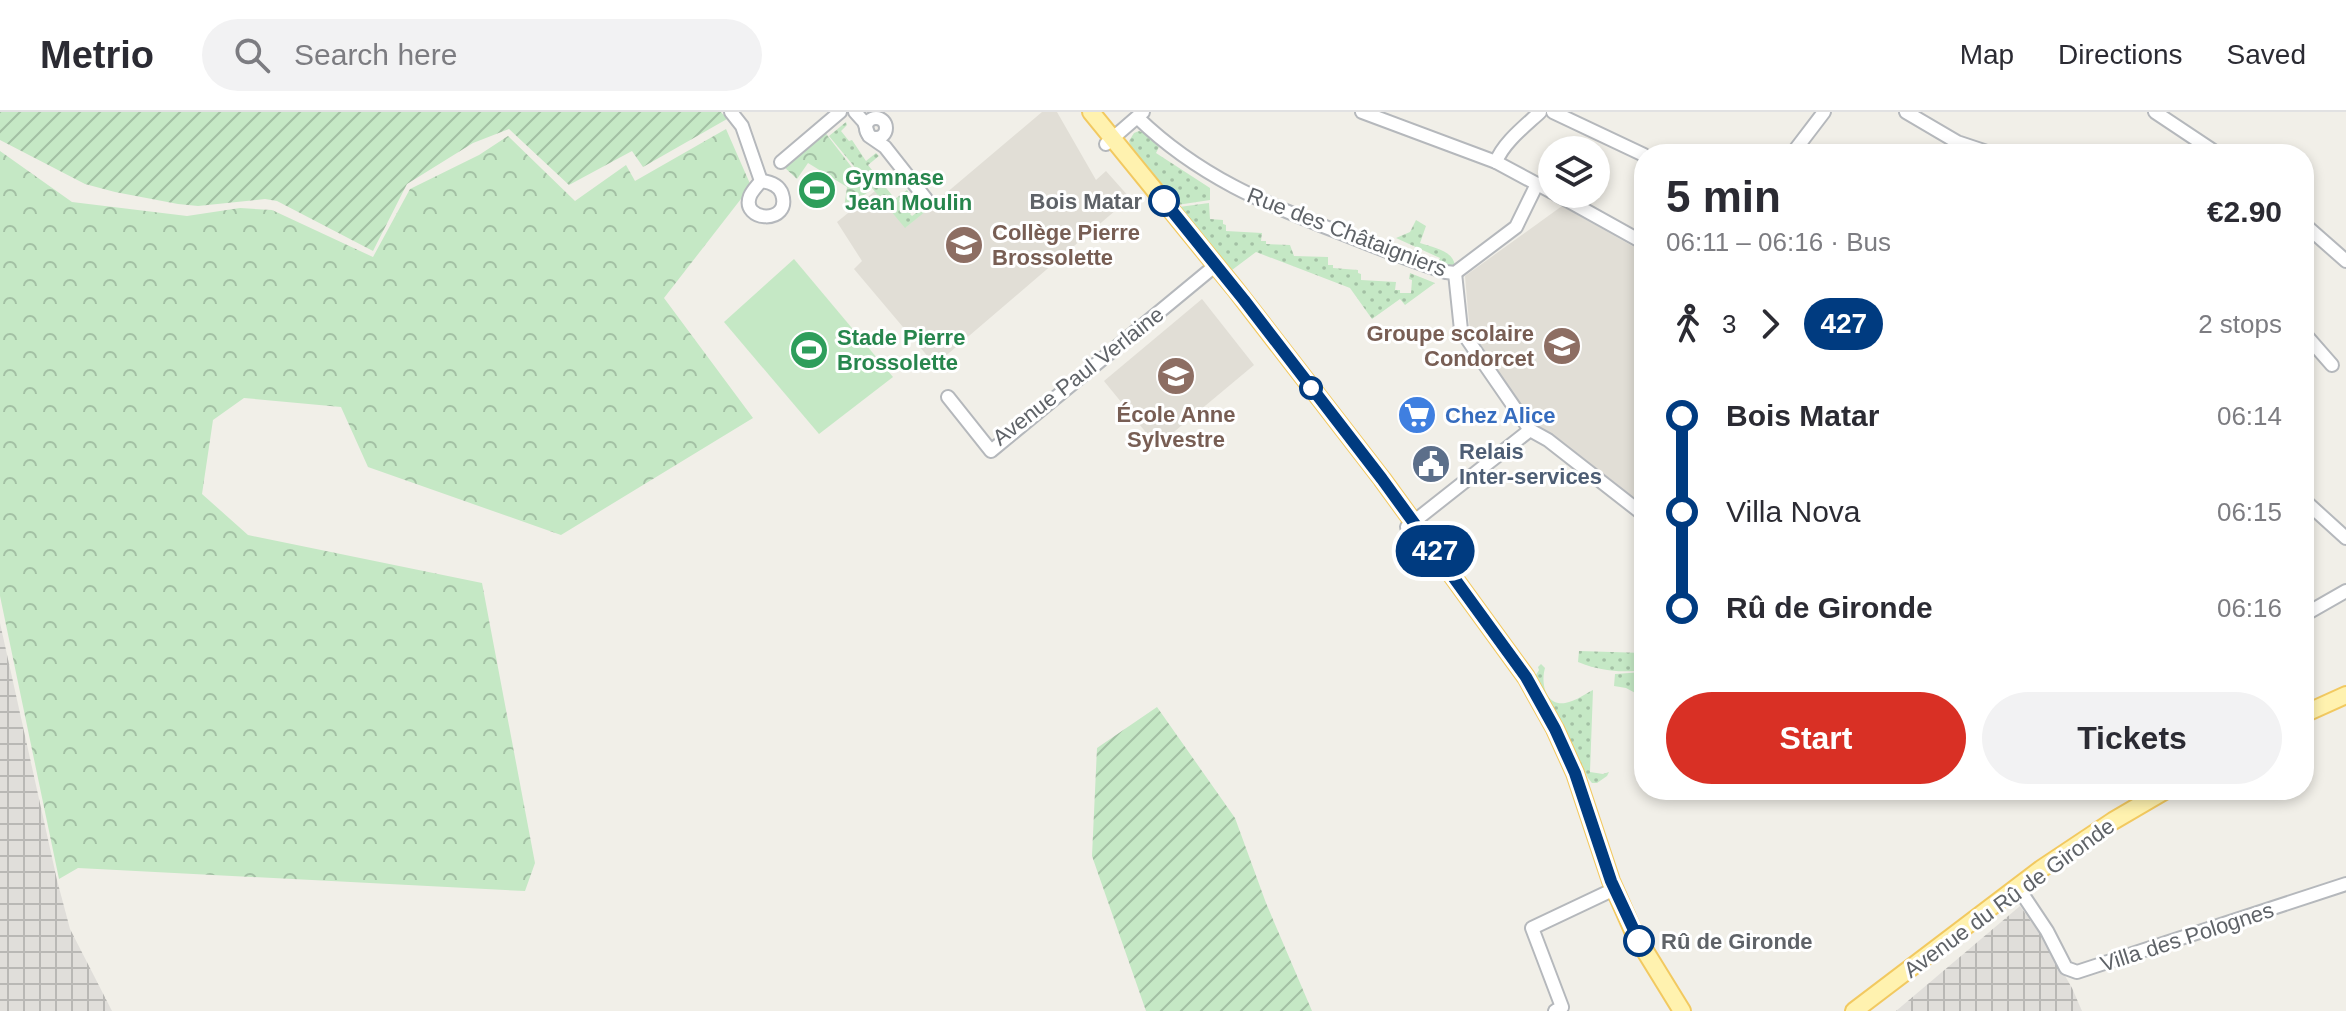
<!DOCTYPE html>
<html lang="en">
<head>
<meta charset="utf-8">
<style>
	body { margin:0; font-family:Helvetica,sans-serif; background:#f2f2f3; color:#2b2b33; height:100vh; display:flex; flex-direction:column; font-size:30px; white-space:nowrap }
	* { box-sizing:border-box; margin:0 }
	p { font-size:26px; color:#7c7c81 }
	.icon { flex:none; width:44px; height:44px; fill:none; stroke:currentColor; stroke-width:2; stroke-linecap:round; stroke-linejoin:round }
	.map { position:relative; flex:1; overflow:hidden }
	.details { position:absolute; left:1634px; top:32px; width:680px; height:656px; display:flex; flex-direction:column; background:#fff; border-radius:32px; box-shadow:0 4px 12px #0003 }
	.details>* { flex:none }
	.badge { padding:0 16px; border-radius:26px; font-size:28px; line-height:52px }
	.tools { position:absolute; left:1538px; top:24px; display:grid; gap:16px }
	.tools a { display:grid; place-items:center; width:72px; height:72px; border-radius:50%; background:#fff; box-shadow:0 4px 12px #0003; font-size:40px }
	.map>.badge { position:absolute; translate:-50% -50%; box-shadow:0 0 0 4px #fff }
	.legs { display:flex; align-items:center; gap:12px; height:88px; padding:0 32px; font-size:26px }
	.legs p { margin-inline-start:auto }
	.headline { display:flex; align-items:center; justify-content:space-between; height:136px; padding:0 32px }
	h1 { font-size:44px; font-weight:800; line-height:60px }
	.button { display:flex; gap:16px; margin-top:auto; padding:16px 32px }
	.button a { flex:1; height:92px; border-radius:48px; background:#d93025; color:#fff; font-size:32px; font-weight:800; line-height:92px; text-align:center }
	.button a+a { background:#f2f2f3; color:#2b2b33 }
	ul { padding:0 32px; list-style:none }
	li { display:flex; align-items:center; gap:28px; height:96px; font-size:30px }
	li i { display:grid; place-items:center; width:12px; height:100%; margin:0 10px; background:currentColor }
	li i::after { content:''; width:20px; height:20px; margin:-10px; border:6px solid; border-radius:50%; background:#fff }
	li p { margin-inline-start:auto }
	li:first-child i { background:linear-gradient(#0000 50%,currentColor 0) }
	li:last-child i { background:linear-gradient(currentColor 50%,#0000 0) }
	header { display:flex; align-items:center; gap:48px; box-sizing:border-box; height:112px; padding:0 40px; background:#fff; border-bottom:2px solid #e1e1e2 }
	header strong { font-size:38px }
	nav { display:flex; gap:44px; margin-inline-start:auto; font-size:28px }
	.search { width:560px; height:72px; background:#f2f2f3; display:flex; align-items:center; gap:20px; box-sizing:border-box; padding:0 28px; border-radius:44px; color:#7c7c81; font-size:30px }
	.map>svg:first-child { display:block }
</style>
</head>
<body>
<header>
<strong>Metrio</strong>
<div class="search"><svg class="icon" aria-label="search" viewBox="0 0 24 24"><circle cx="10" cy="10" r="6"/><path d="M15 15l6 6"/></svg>Search here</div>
<nav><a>Map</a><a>Directions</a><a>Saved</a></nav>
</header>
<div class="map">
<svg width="2346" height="899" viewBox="0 0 2346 899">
	<defs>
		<pattern id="industrial-grid" width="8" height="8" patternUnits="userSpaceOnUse" patternTransform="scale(2)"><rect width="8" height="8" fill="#e0deda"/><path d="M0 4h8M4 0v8" fill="none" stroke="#b9b8b5"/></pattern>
		<pattern id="grass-dots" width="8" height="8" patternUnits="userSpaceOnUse" patternTransform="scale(2)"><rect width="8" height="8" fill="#c5e8c5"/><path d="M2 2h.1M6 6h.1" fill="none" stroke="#a3c0a4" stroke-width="1.8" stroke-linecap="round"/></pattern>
		<pattern id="forest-crowns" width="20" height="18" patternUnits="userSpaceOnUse" patternTransform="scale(2)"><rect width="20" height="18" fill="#c5e8c5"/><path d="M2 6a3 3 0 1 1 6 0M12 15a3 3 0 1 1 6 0" fill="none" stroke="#a3c0a4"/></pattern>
		<pattern id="garden-furrows" width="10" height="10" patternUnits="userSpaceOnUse" patternTransform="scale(2)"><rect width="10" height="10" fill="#c5e8c5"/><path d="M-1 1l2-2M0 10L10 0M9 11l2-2" fill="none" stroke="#a3c0a4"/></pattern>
	</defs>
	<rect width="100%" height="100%" fill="#f1efe8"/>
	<!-- industrial -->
	<g fill="url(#industrial-grid)">
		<path d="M0,511L57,768L70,817L112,899H0Z"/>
		<path d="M2020,794L2045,829L2072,876L2082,899H1896Z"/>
	</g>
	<!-- education -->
	<g fill="#e1ded6">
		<path d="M1042,0H1057L1096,68L1106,59L1130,86L935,253L854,157L862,149L837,110L875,79L906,115Z"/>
		<path d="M1562,94L1636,136L1634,142L1644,148V398L1534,313L1470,221L1465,164Z"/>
		<path d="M1202,187L1254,253L1157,334L1104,269Z"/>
	</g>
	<!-- grass -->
	<g fill="url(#grass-dots)">
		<path d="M846,10L847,13L841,19L849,29L852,28L866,49L876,41L879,44L868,53L880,68L892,60L894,62L883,72L895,87L907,78L909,81L899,89L901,92L904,91L912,100L910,102L912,104L923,96L926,99L905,116L829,24Z"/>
		<path d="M1139,19L1144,21L1159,35L1156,41L1210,76V88L1177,93L1173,88L1176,85L1169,77L1166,79L1130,33L1129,29L1134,21Z"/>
		<path d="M1209,91L1210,107L1223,108V112L1226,113V119L1262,121L1261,129H1266V132L1290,133L1294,144L1328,145V153H1333V156L1358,158V161L1361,162V168L1396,170L1395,178H1400V181H1411L1412,168L1409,167L1410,161L1435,171L1405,193L1400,187L1372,207L1350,176L1256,140L1232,158L1179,95Z"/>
		<path d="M1416,108L1426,114L1420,131C1434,136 1453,138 1455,154L1437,153L1440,146L1396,126L1410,120Z"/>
		<path d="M1579,539L1644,541V558C1621,561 1600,559 1578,550Z"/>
		<path d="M1541,552L1545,556C1540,573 1547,597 1569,590C1577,588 1585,582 1593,578L1590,660L1603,662L1609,660L1607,664L1597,671H1592L1588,666L1558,603L1536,570V563L1539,558L1538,555Z"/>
		<path d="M1644,560L1639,573L1641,584L1626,576L1614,574L1615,562Z"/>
	</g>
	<!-- forest -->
	<g fill="url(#forest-crowns)">
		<path d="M726,17L751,74L664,186L753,306L561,423L368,355L341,295L244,286L213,308L202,382L248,423L482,471L535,751L525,779L78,756L59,767L0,484V39L72,90L187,104L240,96L272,98L373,145L410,77L479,43L508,24L575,89L626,53L635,69Z"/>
		<path d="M824,19L870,79L844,96L847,75L808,51L797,67L783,54Z"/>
	</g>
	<!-- garden -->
	<g fill="url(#garden-furrows)">
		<path d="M0,0H721L727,7L643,55L632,39L569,73L509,17L473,31L407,72L373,139L277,89L265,87L198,94L178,92L115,80L85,72L0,28Z"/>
		<path d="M1157,595L1235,706L1266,791L1312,899H1146L1092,744L1097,636Z"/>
	</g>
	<!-- pitch -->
	<path fill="#c5e8c5" d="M794,147L893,265L819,322L724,210Z"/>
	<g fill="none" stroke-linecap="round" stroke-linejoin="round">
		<defs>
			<g id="minor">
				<path d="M731,0L742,14L761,69"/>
				<path d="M855,0L864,10L869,24L885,35L926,87"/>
				<path d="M1362,0L1496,50L1552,80"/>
				<path d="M1553,0L1644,43"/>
				<path d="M1906,0L1957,30L1993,42"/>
				<path d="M2155,0L2218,42"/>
				<path d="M1138,6C1198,64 1265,92 1341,121C1376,135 1411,149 1446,160L1455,161L1516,115L1537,72"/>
				<circle cx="876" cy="16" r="10"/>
				<path d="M1106,32L1143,0"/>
				<path d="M1792,42L1824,0"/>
				<path d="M781,50L840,0"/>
				<path d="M1496,50C1503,31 1525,14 1540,0"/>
				<path d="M761,69C770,70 779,73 782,82C792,113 740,110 750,84C752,79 758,73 761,69Z"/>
				<path d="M1556,82L1644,131"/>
				<path d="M2304,112L2346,149"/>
				<path d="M1455,161L1461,218L1530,318L1548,328L1644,403"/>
				<path d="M2304,221L2332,253"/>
				<path d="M948,285L991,339L1216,153"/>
				<path d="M2304,388L2346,426"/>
				<path d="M1407,415L1530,318"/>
				<path d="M2304,503L2346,479"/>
				<path d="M2021,780L2047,819L2066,856L2077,860L2346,772"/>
				<path d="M1555,899L1562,895L1532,816L1606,781"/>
			</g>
			<g id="major">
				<path d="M1091,0L1236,178L1382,367L1526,565L1555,617L1575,661L1611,769L1634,821L1682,899"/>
				<path d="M2304,602L2346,583"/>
				<path d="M1854,899L2041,757L2113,709L2166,678"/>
			</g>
		</defs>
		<!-- minor casing -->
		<use href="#minor" stroke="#b5b8bc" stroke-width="16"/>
		<!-- major casing -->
		<use href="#major" stroke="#f2c960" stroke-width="20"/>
		<!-- minor -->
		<use href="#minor" stroke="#fff" stroke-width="12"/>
		<!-- major -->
		<use href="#major" stroke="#fff2af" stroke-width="16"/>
	</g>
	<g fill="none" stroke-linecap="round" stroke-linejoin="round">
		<defs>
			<path id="line-1" d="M1164,89L1244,188L1382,367L1526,565L1555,617L1575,661L1611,769L1639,829"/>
		</defs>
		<!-- line-1 casing -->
		<use href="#line-1" stroke="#fff" stroke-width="18"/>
		<!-- line-1 -->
		<use href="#line-1" stroke="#003b80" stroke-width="12"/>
	</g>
	<!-- icons -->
	<defs>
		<symbol id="stadium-disc" viewBox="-11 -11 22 22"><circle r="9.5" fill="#2e9e5b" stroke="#fff"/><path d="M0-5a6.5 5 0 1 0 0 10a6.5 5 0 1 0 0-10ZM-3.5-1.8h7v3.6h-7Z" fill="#fff"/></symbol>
		<symbol id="school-disc" viewBox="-11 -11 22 22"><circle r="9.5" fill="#8d6e63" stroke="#fff"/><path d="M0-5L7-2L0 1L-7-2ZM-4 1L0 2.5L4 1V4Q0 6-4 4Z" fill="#fff"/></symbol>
		<symbol id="supermarket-disc" viewBox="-11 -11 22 22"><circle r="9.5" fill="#3f7fe0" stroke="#fff"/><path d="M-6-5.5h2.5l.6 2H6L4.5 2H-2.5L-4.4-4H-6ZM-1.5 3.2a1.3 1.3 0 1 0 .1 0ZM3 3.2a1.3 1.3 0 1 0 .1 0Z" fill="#fff"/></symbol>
		<symbol id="civic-disc" viewBox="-11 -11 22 22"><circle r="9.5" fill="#5c6f8a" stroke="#fff"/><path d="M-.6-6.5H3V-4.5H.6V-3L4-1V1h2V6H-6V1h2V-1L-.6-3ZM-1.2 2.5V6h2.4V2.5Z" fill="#fff"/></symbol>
	</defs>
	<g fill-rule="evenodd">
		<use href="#stadium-disc" x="795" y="56" width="44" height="44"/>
		<use href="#school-disc" x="942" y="111" width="44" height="44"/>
		<use href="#school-disc" x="1540" y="212" width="44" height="44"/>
		<use href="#stadium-disc" x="787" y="216" width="44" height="44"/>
		<use href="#school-disc" x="1154" y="242" width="44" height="44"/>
		<use href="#supermarket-disc" x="1395" y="281" width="44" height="44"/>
		<use href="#civic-disc" x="1409" y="330" width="44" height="44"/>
	</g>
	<!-- markers -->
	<g fill="#fff" stroke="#003b80" stroke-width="4">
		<circle cx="1164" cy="89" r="14"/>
		<circle cx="1311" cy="276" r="10"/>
		<circle cx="1639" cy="829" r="14"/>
	</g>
	<g text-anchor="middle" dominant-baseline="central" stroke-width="6" stroke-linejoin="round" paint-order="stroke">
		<!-- leisure labels -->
		<g font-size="22" font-weight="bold" fill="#27864d" stroke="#fff" text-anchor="start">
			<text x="845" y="65">Gymnase<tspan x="845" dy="25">Jean Moulin</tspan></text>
			<text x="837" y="225">Stade Pierre<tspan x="837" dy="25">Brossolette</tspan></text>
		</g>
		<!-- stop labels -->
		<g font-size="22" font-weight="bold" fill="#5f6368" stroke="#fff" text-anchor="end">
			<text x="1142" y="89">Bois Matar</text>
			<text x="1661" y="829" text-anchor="start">Rû de Gironde</text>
		</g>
		<!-- education labels -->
		<g font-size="22" font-weight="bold" fill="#785e54" stroke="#fff" text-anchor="start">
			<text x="992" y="120">Collège Pierre<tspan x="992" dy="25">Brossolette</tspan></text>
			<text x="1534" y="221" text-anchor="end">Groupe scolaire<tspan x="1534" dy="25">Condorcet</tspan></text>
			<text x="1176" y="302" text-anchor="middle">École Anne<tspan x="1176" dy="25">Sylvestre</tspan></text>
		</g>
		<!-- street labels -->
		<g font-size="22" fill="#5f6368" stroke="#fff">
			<text transform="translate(1347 120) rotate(21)">Rue des Châtaigniers</text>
			<text transform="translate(1078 264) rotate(-38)">Avenue Paul Verlaine</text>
			<text transform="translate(2009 786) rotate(-36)">Avenue du Rû de Gironde</text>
			<text transform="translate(2187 825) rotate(-18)">Villa des Polognes</text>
		</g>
		<!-- shop labels -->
		<g font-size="22" font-weight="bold" fill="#366cbe" stroke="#fff" text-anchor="start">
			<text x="1445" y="303">Chez Alice</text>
		</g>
		<!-- service labels -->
		<g font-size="22" font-weight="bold" fill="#4e5e75" stroke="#fff" text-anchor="start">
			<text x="1459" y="339">Relais<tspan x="1459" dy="25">Inter-services</tspan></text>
		</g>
	</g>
</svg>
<div class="tools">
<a><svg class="icon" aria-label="layers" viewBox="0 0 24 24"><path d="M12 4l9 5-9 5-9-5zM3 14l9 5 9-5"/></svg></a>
</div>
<b class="badge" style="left:1435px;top:439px;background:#003b80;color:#fff">427</b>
<section class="details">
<div class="headline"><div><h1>5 min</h1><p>06:11 – 06:16 · Bus</p></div><b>€2.90</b></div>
<div class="legs"><svg class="icon" aria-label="walk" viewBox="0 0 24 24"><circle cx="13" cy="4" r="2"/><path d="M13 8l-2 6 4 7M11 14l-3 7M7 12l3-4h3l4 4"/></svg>3<svg class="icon" aria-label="forward" viewBox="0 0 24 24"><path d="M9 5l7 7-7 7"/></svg><b class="badge" style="background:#003b80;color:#fff">427</b><p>2 stops</p></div>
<ul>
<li><i style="color:#003b80"></i><b>Bois Matar</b><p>06:14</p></li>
<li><i style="color:#003b80"></i><span>Villa Nova</span><p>06:15</p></li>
<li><i style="color:#003b80"></i><b>Rû de Gironde</b><p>06:16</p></li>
</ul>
<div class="button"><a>Start</a><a>Tickets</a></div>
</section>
</div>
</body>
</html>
